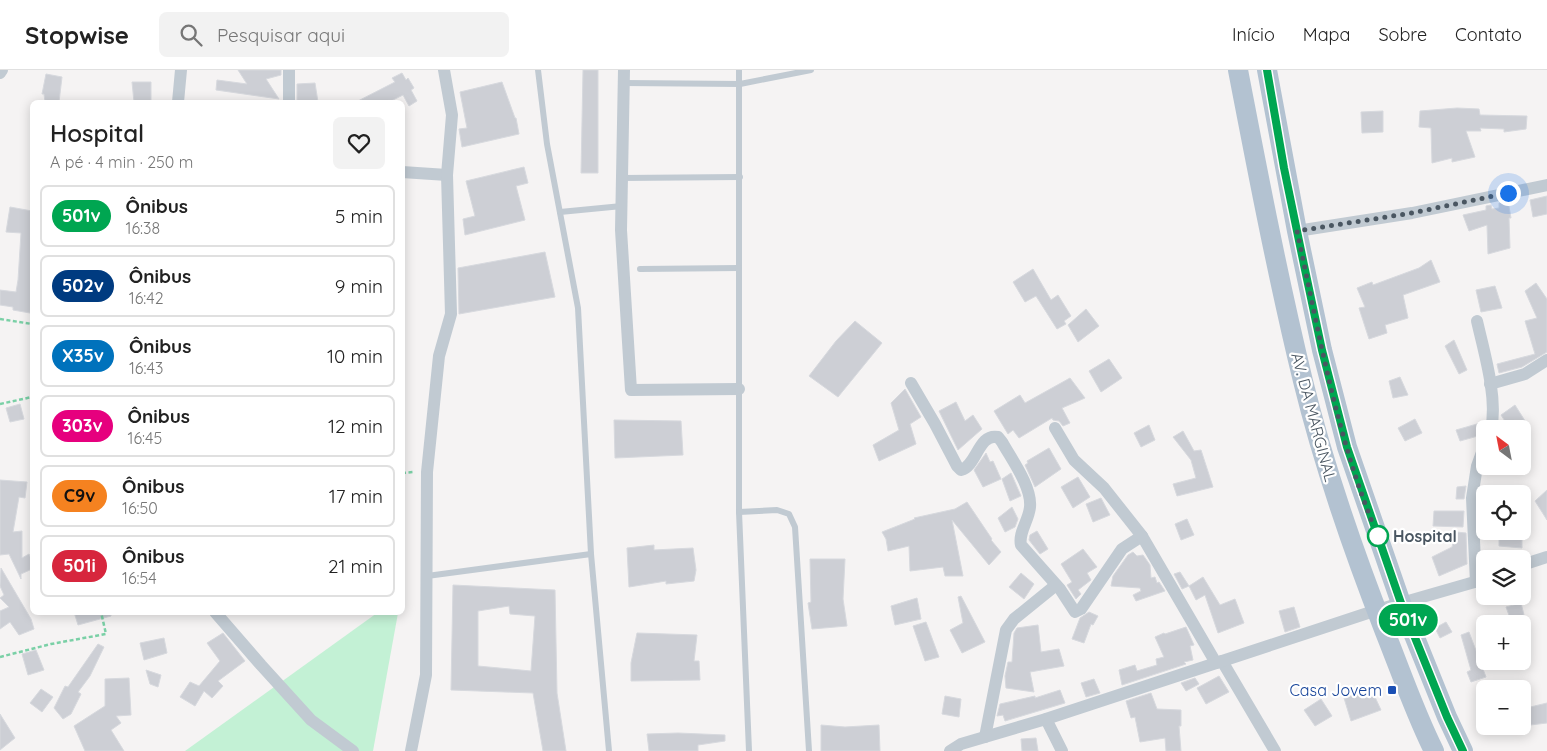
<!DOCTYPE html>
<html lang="pt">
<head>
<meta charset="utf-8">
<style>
	body { margin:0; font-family:Quicksand,sans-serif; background:#f2f2f2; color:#222; height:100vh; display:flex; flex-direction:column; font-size:19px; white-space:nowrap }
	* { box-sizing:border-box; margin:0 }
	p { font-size:16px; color:#767676 }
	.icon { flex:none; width:28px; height:28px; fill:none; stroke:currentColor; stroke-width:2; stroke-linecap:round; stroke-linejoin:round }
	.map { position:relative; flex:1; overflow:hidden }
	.panel { position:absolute; left:30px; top:30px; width:375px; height:515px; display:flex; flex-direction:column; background:#fff; border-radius:8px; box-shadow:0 2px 12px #0003 }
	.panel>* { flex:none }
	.badge { padding:0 10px; border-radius:16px; font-size:18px; line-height:32px }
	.needle { width:32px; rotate:328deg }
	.buttons { position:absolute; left:1476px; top:350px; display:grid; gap:10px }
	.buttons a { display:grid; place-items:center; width:55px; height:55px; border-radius:8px; background:#fff; box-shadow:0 2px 12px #0003; font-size:25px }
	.you { position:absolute; width:25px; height:25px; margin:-12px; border:4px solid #fff; border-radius:50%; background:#1a73e8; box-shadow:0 0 0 8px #1a73e833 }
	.map>.badge { position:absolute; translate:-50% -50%; box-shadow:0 0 0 2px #fff }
	.round { display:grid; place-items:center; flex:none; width:52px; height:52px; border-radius:8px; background:#f2f2f2 }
	.head { display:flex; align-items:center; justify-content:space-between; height:85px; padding:0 20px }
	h1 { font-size:24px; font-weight:600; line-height:38px }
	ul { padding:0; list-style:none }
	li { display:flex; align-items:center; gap:15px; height:62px; margin:0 10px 8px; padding:0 10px; border:2px solid #e0e0e0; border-radius:8px }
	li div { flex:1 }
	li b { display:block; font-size:19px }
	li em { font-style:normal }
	li .badge { min-width:55px; font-weight:700; text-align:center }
	header { display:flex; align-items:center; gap:30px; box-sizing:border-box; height:70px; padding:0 25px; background:#fff; border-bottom:1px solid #e0e0e0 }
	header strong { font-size:24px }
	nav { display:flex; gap:28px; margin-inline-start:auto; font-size:18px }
	.search { width:350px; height:45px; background:#f2f2f2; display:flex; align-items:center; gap:12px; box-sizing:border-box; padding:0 18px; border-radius:8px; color:#767676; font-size:19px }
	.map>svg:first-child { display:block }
</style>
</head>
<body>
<header>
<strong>Stopwise</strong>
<div class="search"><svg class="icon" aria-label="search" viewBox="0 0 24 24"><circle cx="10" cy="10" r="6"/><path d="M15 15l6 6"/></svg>Pesquisar aqui</div>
<nav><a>Início</a><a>Mapa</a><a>Sobre</a><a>Contato</a></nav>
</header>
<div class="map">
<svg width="1547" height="681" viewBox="0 0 1547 681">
	<rect width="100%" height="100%" fill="#f5f3f3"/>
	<!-- green -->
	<path fill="#c3f1d5" d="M377,543H398L373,681H185Z"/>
	<!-- building -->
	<g fill="#cdcfd5" stroke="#d7d9de" fill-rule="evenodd">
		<path d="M238,0H281V5L266,9L279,29L216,20L217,10L247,14Z"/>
		<path d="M583,0H598V103H581Z"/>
		<path d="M402,3L406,10L408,8L414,18L411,20L417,31L409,36L403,25L389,32H356L395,12L392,8Z"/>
		<path d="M46,4L62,7L59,32H45L44,24H42Z"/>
		<path d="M132,12H151V32H134Z"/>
		<path d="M502,12L515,48H516L519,64L462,77L459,59L467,58L460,22Z"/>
		<path d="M315,13L318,32H297V14Z"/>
		<path d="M1457,38L1479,39L1480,45L1527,46L1526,59L1504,62V59L1480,58L1481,61H1466L1475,87L1452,92V88L1432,93L1431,58L1419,57L1420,41Z"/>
		<path d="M1383,41V62L1362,63L1361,42Z"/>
		<path d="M524,97L528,113L516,116L525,150L465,165L463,149L475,146L466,111Z"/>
		<path d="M1547,126V144L1533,147L1530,130Z"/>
		<path d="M1508,131L1511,148H1509L1510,178L1488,184L1487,155L1469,161L1463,145L1486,140V136L1491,135L1492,139L1499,138V133Z"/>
		<path d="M10,137L32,141V229L30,243L13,240V237L0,235V220L16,222L18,210L21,163L6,162Z"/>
		<path d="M545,182L555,227L459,244L458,198Z"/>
		<path d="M1431,190L1440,212L1403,225L1408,248L1385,255L1387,263L1369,269L1359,238L1365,237L1357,218L1372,212L1373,215L1419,198Z"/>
		<path d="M1033,199L1051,230L1058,225L1071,246L1064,251L1066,254L1057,259L1036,226L1025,232L1013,212Z"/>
		<path d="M1536,213L1547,229V282L1522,297L1499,303L1497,294L1535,284L1525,251L1537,248L1525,221Z"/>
		<path d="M1495,216L1502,238L1481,242L1476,220Z"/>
		<path d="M1086,239L1099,256L1078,272L1068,255Z"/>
		<path d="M855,251L882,273L838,327L809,306L836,271Z"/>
		<path d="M1454,270L1467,300L1459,304L1445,276Z"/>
		<path d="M1109,289L1122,308L1101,322L1089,301Z"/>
		<path d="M1400,307L1408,325L1393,328L1389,311Z"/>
		<path d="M1070,308L1085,328L1062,338L1070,353L1063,356L1059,351L1053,350L1052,348L1019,368L1013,360L1008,364L994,341L1020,325L1025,333Z"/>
		<path d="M905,319L921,347L910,354L916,374L879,391L873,375L899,360L891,333Z"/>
		<path d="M956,332L965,351L973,345L982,359L958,380L939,341Z"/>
		<path d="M20,334L24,349L10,352L6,338Z"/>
		<path d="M1515,335L1527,354L1519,359H1510L1501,345Z"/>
		<path d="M1415,349L1422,363L1405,371L1398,358Z"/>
		<path d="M614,350L681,351L683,385L615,388Z"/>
		<path d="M1484,352L1483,358L1485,364L1460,371L1456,360Z"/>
		<path d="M1149,355L1155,370L1141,377L1134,363Z"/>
		<path d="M1183,361L1194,381L1201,380L1213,417L1177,426L1173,414L1196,408L1191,390L1173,367Z"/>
		<path d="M1049,378L1061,399L1035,417L1025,395L1028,393L1027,391Z"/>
		<path d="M986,383L990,392L993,391L1001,409L983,417L974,400Z"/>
		<path d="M1011,403L1021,426L1010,431L1002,409Z"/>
		<path d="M1078,407L1090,427L1073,438L1061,417Z"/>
		<path d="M0,410L27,412L25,428L19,427L13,462L22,461V488L29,484L32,491V499L21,504V509L9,484L0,485Z"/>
		<path d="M1466,416L1464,429H1456L1457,417Z"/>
		<path d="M1547,420V450L1535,431Z"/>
		<path d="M1101,428L1110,445L1093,452L1086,434Z"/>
		<path d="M967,432L992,469L991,470L1001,482L989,495L952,450L963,506H945L943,497L910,501L909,476L888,481L886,469L882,462L915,449L914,448L955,439Z"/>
		<path d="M1012,437L1018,449L1015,457L1005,462L998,448Z"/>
		<path d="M1434,441H1464L1463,457L1433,456Z"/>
		<path d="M1187,449L1194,465L1181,470L1175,454Z"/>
		<path d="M1037,461L1048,479L1040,484L1029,470L1030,465Z"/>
		<path d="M1499,461H1522V478L1499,476Z"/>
		<path d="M1456,462L1466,463L1467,494L1439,506L1432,487L1452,477Z"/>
		<path d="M654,475V480L693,478L696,500L694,511L666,514V511L629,517L627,478Z"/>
		<path d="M1083,479L1097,497L1087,503L1091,510L1078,520L1081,524L1076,529L1067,515L1072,512L1061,494Z"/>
		<path d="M1133,482L1137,486L1143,485L1150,495L1151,508L1155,507L1157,513L1159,512L1165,521L1136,531L1133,525L1141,521L1140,518L1111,516L1113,506L1128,485Z"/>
		<path d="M810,489H845L843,529L847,556L812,559L808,533L811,532Z"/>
		<path d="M1,498L31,549L34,559L19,565L10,552L0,559V541L9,537L0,528L4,525L0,516Z"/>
		<path d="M1180,502L1189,516L1182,519L1174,504Z"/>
		<path d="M1021,503L1034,514L1024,529L1009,517Z"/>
		<path d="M1203,507L1220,535L1235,529L1244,553L1218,563L1205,525L1196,530L1189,516Z"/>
		<path d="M453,515L555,520L557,623L566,681H543L533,623L451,620ZM509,536L510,544L535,546L531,601L478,596V541Z"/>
		<path d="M961,526L985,572L962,583L950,560L963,553L958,527Z"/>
		<path d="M917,528L921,549L895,555L891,536Z"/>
		<path d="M1521,533L1524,545L1510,548L1506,537Z"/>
		<path d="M1294,537L1300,557L1285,562L1279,541Z"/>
		<path d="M74,542H111V546L78,555Z"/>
		<path d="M1089,542L1098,546L1093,555L1091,554L1084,573L1072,569L1080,548Z"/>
		<path d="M926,552L939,587L925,591L913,556Z"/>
		<path d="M1446,552L1452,562L1440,568L1435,558Z"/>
		<path d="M1038,555L1041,582L1059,579L1064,596L1030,602L1034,622L1006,618L1005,606L1008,592H1012L1014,563L1017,558Z"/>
		<path d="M1186,557L1194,575L1190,576L1193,590L1184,592L1186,594L1122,615L1119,600L1135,595L1137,601L1157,595L1156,589L1164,587L1155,567L1164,563L1165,564Z"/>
		<path d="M1469,562L1486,607L1471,612L1467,602L1471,600L1461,565Z"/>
		<path d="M223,563L245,591L218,611L223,616L212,628L204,621L195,636L180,627L190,612L199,616L220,591L207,573Z"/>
		<path d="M637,563L697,565L694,591H699L700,610L631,611V593Z"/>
		<path d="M164,568L167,583L144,590L140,573Z"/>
		<path d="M98,574L104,577L90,606L78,622L81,624L71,644L63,649L54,638L65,616L68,617Z"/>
		<path d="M36,580L44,600L28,605L22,584Z"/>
		<path d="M146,600L161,605L158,617L150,614Z"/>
		<path d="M1219,606L1229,622L1206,634L1197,618Z"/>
		<path d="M129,608L131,645L116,646L121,653L111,660L124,681H85L74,656L105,636V609Z"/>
		<path d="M1195,608L1199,614L1186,621L1181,613Z"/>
		<path d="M1094,609L1100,623L1086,627L1081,613Z"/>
		<path d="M41,619L53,627L42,642L30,633Z"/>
		<path d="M1060,620L1065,633L1005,651L1003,645L997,646L1000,634L1035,626V628Z"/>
		<path d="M1362,622L1364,628L1374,625L1381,640L1351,651L1344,628Z"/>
		<path d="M1151,623L1157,639L1181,640V656H1179L1181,681H1166L1165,668L1140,672L1135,647L1131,648L1126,631Z"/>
		<path d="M945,626L961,629L959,647L942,644Z"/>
		<path d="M1321,629L1332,646L1315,656L1304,640Z"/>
		<path d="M1547,633V653L1522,656V639Z"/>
		<path d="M0,644L15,668L0,680Z"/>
		<path d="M821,655L845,657L879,655L880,681H821Z"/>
		<path d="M678,663L725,665V671L698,675V681H649L647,664Z"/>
		<path d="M1036,668L1038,681H1022L1021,669Z"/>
	</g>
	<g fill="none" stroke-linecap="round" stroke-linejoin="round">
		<!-- path -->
		<g stroke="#7ad0a6" stroke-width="2.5" stroke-dasharray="4 2.5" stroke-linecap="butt">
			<path d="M0,249L32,254"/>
			<path d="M0,334L32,327"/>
			<path d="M402,403L413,402"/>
			<path d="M0,587L51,574L106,564L101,542"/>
		</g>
		<!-- service -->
		<g stroke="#c1cad2" stroke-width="6">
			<path d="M538,0L547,74L578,238L591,484L609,681"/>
			<path d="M739,0V442L749,681"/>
			<path d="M624,13L740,14L811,0"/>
			<path d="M622,108L740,107"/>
			<path d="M560,142L622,136"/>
			<path d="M640,199L739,198"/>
			<path d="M739,442L777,440L789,444L795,457L809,681"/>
			<path d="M427,506L591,484"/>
		</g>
		<!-- minor -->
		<g stroke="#c1cad2" stroke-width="12">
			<path d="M624,0L621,160L631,320L739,319"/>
			<path d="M0,3L2,0"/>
			<path d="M178,32L181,0"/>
			<path d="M289,32V0"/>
			<path d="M402,102L447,105"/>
			<path d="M1297,161L1412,143L1547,115"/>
			<path d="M1477,251C1484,282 1498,328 1491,359"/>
			<path d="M911,313L935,354L957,396L961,400C977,396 978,363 998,367L1002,372C1012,390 1032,417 1030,437C1029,450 1018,463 1021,475L1060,519L1075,542L1081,539L1122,479L1142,466"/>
			<path d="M1490,314L1525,304L1547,290"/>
			<path d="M1055,358L1074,390L1104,418L1142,466L1216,593"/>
			<path d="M1522,495L1547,487"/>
			<path d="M1476,512L1472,428L1477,396L1485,374"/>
			<path d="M215,542L261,595L311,650L353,681"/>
			<path d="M1222,591L1275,681"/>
			<path d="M1046,649L1062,681"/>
			<path d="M985,667L1006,560L1014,549L1056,515"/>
			<path d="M411,681L426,605L427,402L439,286L451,244L447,105L452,45L444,0"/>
			<path d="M950,681L961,674L1046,649L1377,540L1485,509"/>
		</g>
		<!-- primary -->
		<g stroke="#b3c2d1" stroke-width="20">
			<path d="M1238,0C1258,104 1278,208 1303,311C1324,397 1353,480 1385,562C1401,602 1415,643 1434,681"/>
			<path d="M1267,0L1297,161L1322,280L1347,377L1401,533L1447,647L1463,681"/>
		</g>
	</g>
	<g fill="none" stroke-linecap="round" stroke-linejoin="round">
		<defs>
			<path id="line" d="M1267,0L1284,98L1304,195L1322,280L1347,377L1401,533L1447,647L1463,681"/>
		</defs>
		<!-- line casing -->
		<use href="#line" stroke="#fff" stroke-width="11"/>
		<!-- line -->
		<use href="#line" stroke="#00a651" stroke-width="8"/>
		<!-- walk -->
		<path stroke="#4a5661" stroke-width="5" stroke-dasharray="0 9" d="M1378,466C1337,371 1319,262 1297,161L1412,143L1508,123"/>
	</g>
	<!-- markers -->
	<circle fill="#fff" stroke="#00a651" stroke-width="2.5" cx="1378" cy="466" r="10"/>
	<rect fill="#1a4fb4" stroke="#fff" stroke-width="2" x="1387" y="615" width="10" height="10" rx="2.5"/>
	<g text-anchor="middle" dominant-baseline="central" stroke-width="4.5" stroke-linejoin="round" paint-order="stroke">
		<!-- street labels -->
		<g font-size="16" fill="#4a5661" stroke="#fff">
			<text transform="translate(1314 347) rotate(75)">AV. DA MARGINAL</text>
		</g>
		<!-- stop labels -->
		<g font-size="16" font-weight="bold" fill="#4a5661" stroke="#fff" text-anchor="start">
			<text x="1393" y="466">Hospital</text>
		</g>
		<!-- transit labels -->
		<g font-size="16" fill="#164399" stroke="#fff" text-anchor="end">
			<text x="1382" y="620">Casa Jovem</text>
		</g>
	</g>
</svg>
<div class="buttons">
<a><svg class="needle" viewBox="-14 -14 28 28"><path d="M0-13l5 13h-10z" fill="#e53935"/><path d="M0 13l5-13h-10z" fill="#767676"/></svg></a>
<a><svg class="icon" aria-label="locate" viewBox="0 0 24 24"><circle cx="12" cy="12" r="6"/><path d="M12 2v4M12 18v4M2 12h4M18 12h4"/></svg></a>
<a><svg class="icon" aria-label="layers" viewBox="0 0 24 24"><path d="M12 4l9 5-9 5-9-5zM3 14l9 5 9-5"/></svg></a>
<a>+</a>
<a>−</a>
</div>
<div class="you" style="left:1508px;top:123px"></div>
<b class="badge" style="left:1408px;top:550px;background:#00a651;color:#fff">501v</b>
<section class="panel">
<div class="head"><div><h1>Hospital</h1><p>A pé · 4 min · 250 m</p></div><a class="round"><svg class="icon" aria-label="heart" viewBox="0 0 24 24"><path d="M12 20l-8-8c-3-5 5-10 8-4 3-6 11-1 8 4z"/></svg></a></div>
<ul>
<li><span class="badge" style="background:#00a651;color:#fff">501v</span><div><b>Ônibus</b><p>16:38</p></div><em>5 min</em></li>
<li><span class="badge" style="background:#003b80;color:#fff">502v</span><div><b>Ônibus</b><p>16:42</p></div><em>9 min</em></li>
<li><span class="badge" style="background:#0072bc;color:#fff">X35v</span><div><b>Ônibus</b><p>16:43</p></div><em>10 min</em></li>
<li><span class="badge" style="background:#e6007e;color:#fff">303v</span><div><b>Ônibus</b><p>16:45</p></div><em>12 min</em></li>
<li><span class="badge" style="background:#f58220;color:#111">C9v</span><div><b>Ônibus</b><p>16:50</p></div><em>17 min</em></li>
<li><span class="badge" style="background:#d7263d;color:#fff">501i</span><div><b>Ônibus</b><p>16:54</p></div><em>21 min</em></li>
</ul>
</section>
</div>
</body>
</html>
